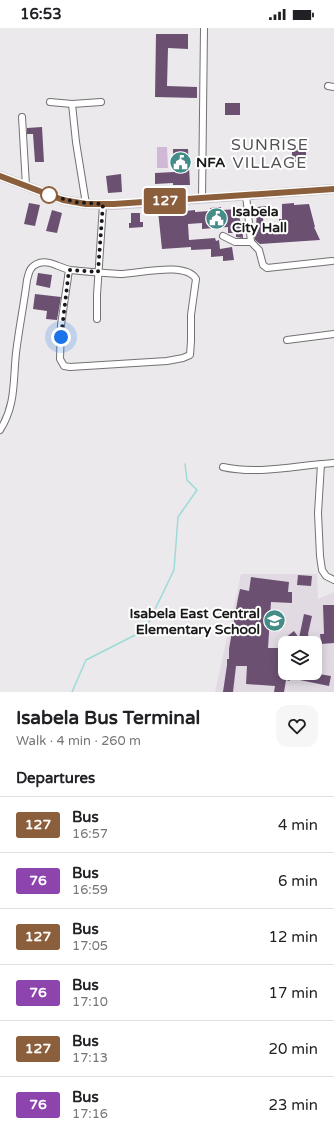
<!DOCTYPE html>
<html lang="en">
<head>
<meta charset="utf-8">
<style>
	body { margin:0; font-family:"Varela Round",sans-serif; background:#f6f6f6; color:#202124; height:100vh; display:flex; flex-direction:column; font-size:15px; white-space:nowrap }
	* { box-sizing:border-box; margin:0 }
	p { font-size:13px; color:#757577 }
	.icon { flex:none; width:22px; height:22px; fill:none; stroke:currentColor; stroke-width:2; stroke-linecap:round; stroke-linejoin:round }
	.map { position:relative; height:664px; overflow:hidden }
	.side { display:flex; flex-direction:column; background:#fff; flex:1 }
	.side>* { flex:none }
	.badge { padding:0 8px; border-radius:3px; font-size:14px; line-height:26px }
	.buttons { position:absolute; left:278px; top:608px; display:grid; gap:8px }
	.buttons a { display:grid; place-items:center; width:44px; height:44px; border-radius:8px; background:#fff; box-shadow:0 2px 10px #0003; font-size:20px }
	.you { position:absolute; width:20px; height:20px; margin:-10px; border:3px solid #fff; border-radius:50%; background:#1a73e8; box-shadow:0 0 0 6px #1a73e833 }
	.map>.badge { position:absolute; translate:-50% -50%; box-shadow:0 0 0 2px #fff }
	h2 { padding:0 16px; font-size:15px; line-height:36px }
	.round { display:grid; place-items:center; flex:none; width:42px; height:42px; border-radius:12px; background:#f6f6f6 }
	.head { display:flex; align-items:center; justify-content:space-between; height:68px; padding:0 16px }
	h1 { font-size:19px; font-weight:800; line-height:30px }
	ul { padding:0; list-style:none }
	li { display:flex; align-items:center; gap:12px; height:56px; padding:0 16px; border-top:1px solid #e0e0e0 }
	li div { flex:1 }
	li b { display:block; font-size:15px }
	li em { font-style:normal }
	li .badge { min-width:44px; font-weight:700; text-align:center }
	.status { display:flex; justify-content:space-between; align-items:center; height:28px; padding:0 20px; background:#fff; direction:ltr }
	.status svg { height:11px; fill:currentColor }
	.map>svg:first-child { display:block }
</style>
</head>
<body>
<div class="status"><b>16:53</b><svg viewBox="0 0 49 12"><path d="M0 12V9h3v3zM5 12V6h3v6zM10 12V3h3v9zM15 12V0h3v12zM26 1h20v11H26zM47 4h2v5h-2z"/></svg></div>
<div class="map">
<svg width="334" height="664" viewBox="0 0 334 664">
	<rect width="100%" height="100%" fill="#ece9ec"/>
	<!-- built -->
	<path fill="#e1dae3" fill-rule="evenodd" d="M241,546H317L318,571L334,564V664H215ZM285,615H315V645H285Z"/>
	<!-- green -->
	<path fill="#d0b9d6" d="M167,119L168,140H157V119Z"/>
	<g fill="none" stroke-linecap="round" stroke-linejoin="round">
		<!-- stream -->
		<path stroke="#9cdbd7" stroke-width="1.5" d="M72,664L86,632L145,602L174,542L178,489L197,462L187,452L185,436"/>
	</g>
	<!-- building -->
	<g fill="#6b5072">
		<path d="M156,6H188V21L168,20L167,58L197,59V70L155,69Z"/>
		<rect x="225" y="75" width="15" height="12"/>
		<path d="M42,99L44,134H35L33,106H27V100Z"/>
		<rect x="292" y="119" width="14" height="15"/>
		<path d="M173,121H188L190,157H173V155L155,156V145L174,144Z"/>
		<path d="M121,146L122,164L108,165L106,148Z"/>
		<path d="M29,175L40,177L35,198L24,196Z"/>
		<path d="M294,175V177L309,176L315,199H314L320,212L260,216L255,212L254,201H256L257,179L267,178L268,189H263L264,205H279V191H282V176Z"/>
		<path d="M221,179V182L239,181L240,193H242L243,210L236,209V205H228V199L202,201V195L188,196L189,212L215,210L216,213L219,212L220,221L232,219L234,232L223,233V228L211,229V221L191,222V219L162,221L158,183L175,182L176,184L195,182V184L210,183V180Z"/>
		<path d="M52,182L62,185L57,205L46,203Z"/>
		<path d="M131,185H140V194H143V199L129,200V195H131Z"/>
		<path d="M38,245L52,247L50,260L36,257Z"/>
		<path d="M35,266L61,269L57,292L46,291L47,283L33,281Z"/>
		<path d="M298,547L312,548L311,558L297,557Z"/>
		<path d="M251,549L289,554L288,564H292V575L271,574L268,620H279V625H285V645H313L331,648L329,658L290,650V653L286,652L284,664H274L275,658L246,656L247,638H236L233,664H223L227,637V631H229V621L238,570L240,561L249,563Z"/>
		<path d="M323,577H334V615L321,616L320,606H324Z"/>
		<path d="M304,586L312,588L308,606L310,615H288L285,610L294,603L299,610Z"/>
	</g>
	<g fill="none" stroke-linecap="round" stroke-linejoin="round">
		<defs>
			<g id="minor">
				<path d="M328,58L334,59"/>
				<path d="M50,74L72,76L101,74"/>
				<path d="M72,76L76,114L86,176"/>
				<path d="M22,89L26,158"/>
				<path d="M246,167L251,214L259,222L263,237L267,240L332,233"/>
				<path d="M202,170L204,0"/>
				<path d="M223,208L235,214H251"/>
				<path d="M97,291V267L103,177"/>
				<path d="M287,312L334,306"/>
				<path d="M0,402C16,377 13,353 16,325C19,300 24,276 27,252C29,244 30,238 39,235C51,232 59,240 71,242C87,244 103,245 120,246C137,246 186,233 196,251L191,287V313L190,327L183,330L167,333L70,339L64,338L60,331L61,297L69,242"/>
				<path d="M321,436L318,485L320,528L322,542L326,548L334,552"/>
				<path d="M223,439C259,447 298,437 334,435"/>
			</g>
			<path id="major" d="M0,148L63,172L86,176L114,177L334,161"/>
		</defs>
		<!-- minor casing -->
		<use href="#minor" stroke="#737174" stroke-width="8"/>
		<!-- major casing -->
		<use href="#major" stroke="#c8c8c8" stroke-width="10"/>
		<!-- minor -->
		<use href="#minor" stroke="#fff" stroke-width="6"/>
		<!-- major -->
		<use href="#major" stroke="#f7dbfe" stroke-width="8"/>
	</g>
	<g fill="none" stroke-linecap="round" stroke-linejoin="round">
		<defs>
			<path id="line" d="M0,148L63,172L86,176H114L334,161"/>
		</defs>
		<!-- line casing -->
		<use href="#line" stroke="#fff" stroke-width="9"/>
		<!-- line -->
		<use href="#line" stroke="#8b5e3c" stroke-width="6"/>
		<!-- walk -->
		<path stroke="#1a191a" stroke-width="4" stroke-dasharray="0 7.2" d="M49,167L75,174L103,176L98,244L69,242L61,309"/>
	</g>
	<!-- icons -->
	<defs>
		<symbol id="civic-disc" viewBox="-11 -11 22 22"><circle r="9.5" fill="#448c88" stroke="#fff"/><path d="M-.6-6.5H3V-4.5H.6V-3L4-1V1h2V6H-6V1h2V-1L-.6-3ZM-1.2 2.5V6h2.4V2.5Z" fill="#fff"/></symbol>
		<symbol id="school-disc" viewBox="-11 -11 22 22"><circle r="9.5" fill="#448c88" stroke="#fff"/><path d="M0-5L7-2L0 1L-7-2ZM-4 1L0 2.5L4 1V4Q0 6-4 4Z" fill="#fff"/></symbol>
	</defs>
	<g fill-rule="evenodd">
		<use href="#civic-disc" x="168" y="122" width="25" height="25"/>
		<use href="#civic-disc" x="204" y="178" width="25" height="25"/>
		<use href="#school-disc" x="262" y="580" width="25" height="25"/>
	</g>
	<!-- markers -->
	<circle fill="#fff" stroke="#8b5e3c" stroke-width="2" cx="49" cy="167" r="8"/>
	<g text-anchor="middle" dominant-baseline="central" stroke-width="4" stroke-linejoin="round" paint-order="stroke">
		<!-- poi labels -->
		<g font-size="14" font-weight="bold" fill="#1a191a" stroke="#fff" text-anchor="start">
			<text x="196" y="134">NFA</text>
			<text x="232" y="183">Isabela<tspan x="232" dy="16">City Hall</tspan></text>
			<text x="260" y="585" text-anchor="end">Isabela East Central<tspan x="260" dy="16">Elementary School</tspan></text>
		</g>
		<!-- quarter labels -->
		<g font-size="16" letter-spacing="1" fill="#545255" stroke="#fff">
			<text x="270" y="117">SUNRISE<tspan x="270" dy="18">VILLAGE</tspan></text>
		</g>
	</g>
</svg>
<div class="buttons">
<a><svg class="icon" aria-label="layers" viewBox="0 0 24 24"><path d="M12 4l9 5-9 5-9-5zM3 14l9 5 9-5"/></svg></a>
</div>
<div class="you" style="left:61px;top:309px"></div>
<b class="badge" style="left:165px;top:173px;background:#8b5e3c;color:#fff">127</b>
</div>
<section class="side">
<div class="head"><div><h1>Isabela Bus Terminal</h1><p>Walk · 4 min · 260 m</p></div><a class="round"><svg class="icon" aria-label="heart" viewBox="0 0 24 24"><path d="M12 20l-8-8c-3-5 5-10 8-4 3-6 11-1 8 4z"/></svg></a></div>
<h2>Departures</h2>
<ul>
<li><span class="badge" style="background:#8b5e3c;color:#fff">127</span><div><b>Bus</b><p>16:57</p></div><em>4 min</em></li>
<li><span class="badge" style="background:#8e44ad;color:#fff">76</span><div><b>Bus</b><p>16:59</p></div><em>6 min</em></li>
<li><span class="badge" style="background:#8b5e3c;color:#fff">127</span><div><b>Bus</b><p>17:05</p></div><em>12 min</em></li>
<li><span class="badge" style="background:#8e44ad;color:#fff">76</span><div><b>Bus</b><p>17:10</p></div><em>17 min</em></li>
<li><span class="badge" style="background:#8b5e3c;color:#fff">127</span><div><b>Bus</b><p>17:13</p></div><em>20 min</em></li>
<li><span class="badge" style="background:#8e44ad;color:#fff">76</span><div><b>Bus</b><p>17:16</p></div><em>23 min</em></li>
</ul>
</section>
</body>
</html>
